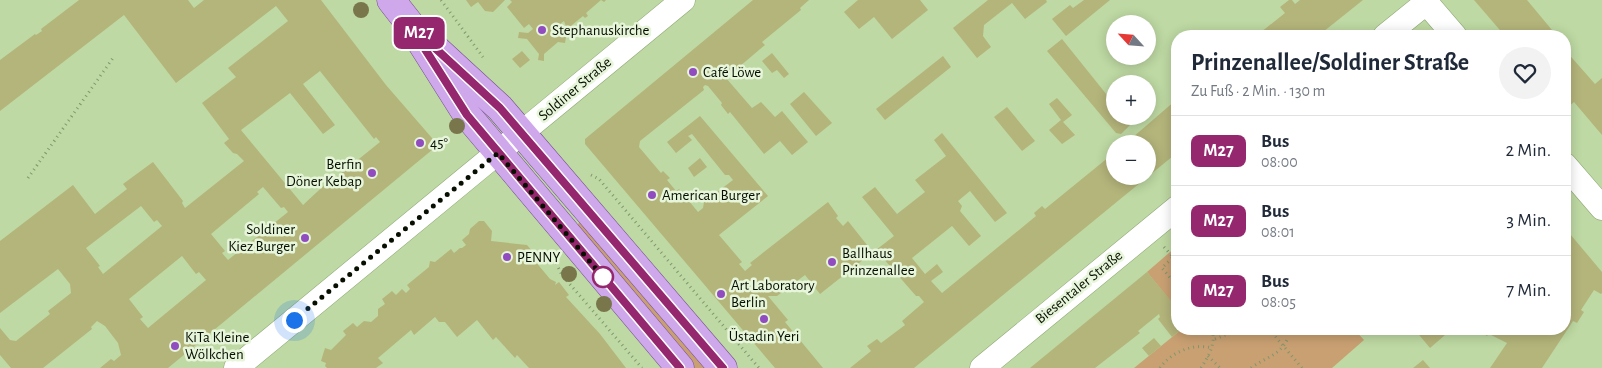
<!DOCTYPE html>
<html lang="de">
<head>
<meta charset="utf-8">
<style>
	body { margin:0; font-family:"Alegreya Sans",sans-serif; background:#f2f2f3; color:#1f2937; height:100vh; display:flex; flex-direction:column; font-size:19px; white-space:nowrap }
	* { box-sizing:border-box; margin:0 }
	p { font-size:16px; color:#747a83 }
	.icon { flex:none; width:28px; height:28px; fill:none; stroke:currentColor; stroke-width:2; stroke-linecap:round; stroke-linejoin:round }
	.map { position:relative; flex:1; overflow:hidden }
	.details { position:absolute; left:1171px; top:30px; width:400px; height:305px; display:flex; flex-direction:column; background:#fff; border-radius:20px; box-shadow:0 2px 12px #0003 }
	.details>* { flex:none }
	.badge { padding:0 10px; border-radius:8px; font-size:18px; line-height:32px }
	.needle { width:32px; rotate:296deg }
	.buttons { position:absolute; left:1106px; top:15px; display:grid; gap:10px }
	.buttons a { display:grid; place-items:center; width:50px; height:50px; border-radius:50%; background:#fff; box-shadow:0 2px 12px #0003; font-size:25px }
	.you { position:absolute; width:25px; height:25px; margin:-12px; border:4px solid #fff; border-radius:50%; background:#1a73e8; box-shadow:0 0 0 8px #1a73e833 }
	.map>.badge { position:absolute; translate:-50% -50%; box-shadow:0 0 0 2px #fff }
	.round { display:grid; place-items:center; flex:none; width:52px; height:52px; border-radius:26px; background:#f2f2f3 }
	.headline { display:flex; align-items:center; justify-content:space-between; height:85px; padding:0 20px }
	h1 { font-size:24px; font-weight:700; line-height:38px }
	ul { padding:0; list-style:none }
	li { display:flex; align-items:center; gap:15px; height:70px; padding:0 20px; border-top:1px solid #e0e1e3 }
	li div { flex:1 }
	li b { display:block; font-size:19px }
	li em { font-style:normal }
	li .badge { min-width:55px; font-weight:700; text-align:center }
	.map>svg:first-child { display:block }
</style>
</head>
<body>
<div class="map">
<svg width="1602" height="368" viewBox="0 0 1602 368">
	<rect width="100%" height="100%" fill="#bed9a3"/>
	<!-- green -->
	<g fill="#c9a072">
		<path d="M582,220L707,368H694L575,227Z"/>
		<path d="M1177,246V309L1147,272Z"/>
		<path d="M1182,329H1354L1364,340L1332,368H1134Z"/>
	</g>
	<!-- building -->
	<g fill="#b4b57b" fill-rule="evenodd">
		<path d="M79,0H188L194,8L204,0H321L386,85L438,145L168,368H100L111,359L114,361L121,355L118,343L105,326L97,321L91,327L92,329L43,368H11L0,355V328L10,340L16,341L50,314L48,311L71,293L70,284L58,269L0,313V241L73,185L95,214L127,189L123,184L153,162L183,201L182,203L185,208L244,161L237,154L233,153L224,143L229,139L202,103L236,77L228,68L288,21L276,6L176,83L124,15L0,111V60L35,34L36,35L42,31L41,29ZM320,71L374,139L376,137L380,142L334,179L333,177L303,205L241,130L290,93L323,134L335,125L303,84ZM263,187L281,208L284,207L288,212L228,260L222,253L225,251L211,234L259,194L257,192ZM141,206L154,222L157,220L162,226L103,274L98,267L100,266L86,248ZM182,256L196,274L199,272L206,280L148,328L140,319L143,317L129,299Z"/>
		<path d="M466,0H505L493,12L485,11L478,2L471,7Z"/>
		<path d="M510,0H606L604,2L601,0L586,13L588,16L585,18L583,16L572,25L577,31L574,34L569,27L567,29L564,21L553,29L559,36L566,37L565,43L558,42L544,54V61L538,60L539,54L527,39L518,38L519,32L528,33L533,29L529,24L524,28L507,7L512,2Z"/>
		<path d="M753,0H809L800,8L801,10L762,42L765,45L726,78L752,108L761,102L775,117L782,111L808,142L792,155L780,141L764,154L730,112L728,114L721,105L722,103L708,86L705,85L703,87L704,90L640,141L639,147L661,173L663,171L670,178L667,180L676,191L679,189L698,212L703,208L704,202L733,180L729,175H725L692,134L688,136L692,140L676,153L667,142L700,116L768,196L719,235L742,262L739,264L745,271L752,265L750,263L828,202L838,216L836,218L843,226L848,221L867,245L862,249L868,256L820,294L805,275L777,296H768L788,320L785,322L823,368H775L585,144V139Z"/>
		<path d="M858,0H920L928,10L892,39L874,17L859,29L844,12Z"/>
		<path d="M988,0H1046L1047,2L1025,19L1012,3L984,25L983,36L991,47L977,58L953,28Z"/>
		<path d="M1084,0H1110L1066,36L1052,19L1070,5L1073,8Z"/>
		<path d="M1289,0H1292L1295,4L1300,0H1363L1318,36H1256L1285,13L1280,7Z"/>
		<path d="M1474,0H1527L1557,36H1505Z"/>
		<path d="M1062,39L1115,105V116H1124L1131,124L1121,134L1116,133L1047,51Z"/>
		<path d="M1565,50L1595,84L1602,78V135L1574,102L1565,110Z"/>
		<path d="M522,51L530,60L520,68L512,59Z"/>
		<path d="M772,53L789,74L784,78L777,70L772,73L762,61Z"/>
		<path d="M943,56L951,67L885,120L876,109Z"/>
		<path d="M804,92L832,123L816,136L790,104Z"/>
		<path d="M1178,97V152L1124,196L914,368H850L871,351L867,346L877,339L881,343L905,325L902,321L924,302L919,296H916L876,250L894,236L862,197L875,187L897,214L925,192L915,180L946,156L934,140L942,133L1007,213L995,222L970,191L958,201L962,206L960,211L981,236L969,246L952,226L912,258L925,274L937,264L943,272L931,281L942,293L1036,216L1034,213L1042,206L1045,209L1115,152V176H1148V144H1125L1176,100Z"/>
		<path d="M1057,98L1072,115L1063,122L1075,135L1062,144L1049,130L1061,120L1049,104Z"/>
		<path d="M1007,107L1035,141L1022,151L994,117Z"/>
		<path d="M700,158L707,167L694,177L688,168Z"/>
		<path d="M479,221H484L492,231L491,241L527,245L538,258L535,261L550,279L556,282L555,285L559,282L569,295L566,297L600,334L626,368H529L517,355L515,358L496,337L493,340L477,320L457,337L445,322H439L435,317L414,335L411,330L378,358L383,363L376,368H327L325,366L326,363L321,361L325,348L331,350L346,335L343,331L353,323L357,327L364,321L371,322L378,316V309L385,304L382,299L392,291L396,295L402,289L406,293L410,289L407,285L429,267L430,261L435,262L451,249L454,253L460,248H462L466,245L462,240L469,234L470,229Z"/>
		<path d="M1565,228L1602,272V293L1601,294L1594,290L1581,310L1584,312L1577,323L1573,321L1542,368H1490L1507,343L1489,334L1487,336L1475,329H1565Z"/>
		<path d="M1147,272L1178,309V329H1182L1172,337L1158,319L1160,317L1159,314L1138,331L1140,333L1095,368H1030Z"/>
		<path d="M1417,329H1452L1430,348L1415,330Z"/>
		<path d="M1154,338L1161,346L1149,356L1142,348Z"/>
		<path d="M1423,360L1430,368H1413Z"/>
	</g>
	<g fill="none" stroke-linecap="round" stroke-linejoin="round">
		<defs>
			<g id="minor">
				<path d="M1424,0L1455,36"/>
				<path d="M1385,36L1426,3"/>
				<path d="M1565,165L1602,208"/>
				<path d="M236,368L683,0"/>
				<path d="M982,368L1178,207"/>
			</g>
			<g id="major">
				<path d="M391,0L409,23L467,115L680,368"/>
				<path d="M437,50L500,108L723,368"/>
			</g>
		</defs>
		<!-- minor casing -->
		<use href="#minor" stroke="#8ea874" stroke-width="25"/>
		<!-- major casing -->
		<use href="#major" stroke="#744d8f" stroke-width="29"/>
		<!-- path -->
		<g stroke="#81966d" stroke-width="3" stroke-dasharray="1 4" stroke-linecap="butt">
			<path d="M441,0L483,57"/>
			<path d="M591,175L599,179L759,368"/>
			<path d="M28,178L113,58"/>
			<path d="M1164,247L1173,257L1162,268L1178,287"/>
			<path d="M1173,257L1178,254"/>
			<path d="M554,259L562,275L642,368"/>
			<path d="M1269,329L1302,368"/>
			<path d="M1215,339L1241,329"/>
			<path d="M1208,356L1220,368"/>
			<path d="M1160,368C1171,352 1193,343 1212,348"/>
			<path d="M1201,368C1209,355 1216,344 1212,329"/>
			<path d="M1251,368C1264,358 1279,356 1287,340"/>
		</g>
		<!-- minor -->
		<use href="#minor" stroke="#fff" stroke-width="24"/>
		<!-- major -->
		<use href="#major" stroke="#cea8ea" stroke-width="28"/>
	</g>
	<!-- trees -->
	<g fill="#78764a">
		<circle cx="361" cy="10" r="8"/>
		<circle cx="457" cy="126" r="8"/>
		<circle cx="569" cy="274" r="8"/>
		<circle cx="604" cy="304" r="8"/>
	</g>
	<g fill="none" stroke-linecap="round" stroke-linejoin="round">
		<defs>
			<path id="line" d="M680,368L467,115L409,24L500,108L723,368"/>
		</defs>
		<!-- line casing -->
		<use href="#line" stroke="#fff" stroke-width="11"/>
		<!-- line -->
		<use href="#line" stroke="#95276e" stroke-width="8"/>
		<!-- walk -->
		<path stroke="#070f00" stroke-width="5" stroke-dasharray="0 9" d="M294,320L498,153L603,277"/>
	</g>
	<!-- markers -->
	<g fill="#914cbf" stroke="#e7f5da" stroke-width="2">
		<circle cx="542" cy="30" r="5"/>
		<circle cx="693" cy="72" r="5"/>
		<circle cx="420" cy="143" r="5"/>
		<circle cx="372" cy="173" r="5"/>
		<circle cx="652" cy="195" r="5"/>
		<circle cx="305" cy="238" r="5"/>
		<circle cx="507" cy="257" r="5"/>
		<circle cx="832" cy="262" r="5"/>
		<circle cx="721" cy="294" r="5"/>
		<circle cx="764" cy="319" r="5"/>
		<circle cx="175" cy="346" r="5"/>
	</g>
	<circle fill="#fff" stroke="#95276e" stroke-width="2.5" cx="603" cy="277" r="10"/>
	<g text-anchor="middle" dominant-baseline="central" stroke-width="5" stroke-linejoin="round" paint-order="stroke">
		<!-- poi labels -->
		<g font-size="15" fill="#070f00" stroke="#e7f5da" text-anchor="start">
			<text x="552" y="30">Stephanuskirche</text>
			<text x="703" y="72">Café Löwe</text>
			<text x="430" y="143">45°</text>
			<text x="362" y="164" text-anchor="end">Berfin<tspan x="362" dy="17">Döner Kebap</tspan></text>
			<text x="662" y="195">American Burger</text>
			<text x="295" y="229" text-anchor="end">Soldiner<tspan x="295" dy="17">Kiez Burger</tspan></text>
			<text x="842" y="253">Ballhaus<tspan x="842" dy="17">Prinzenallee</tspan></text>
			<text x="517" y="257">PENNY</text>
			<text x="731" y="285">Art Laboratory<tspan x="731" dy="17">Berlin</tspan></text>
			<text x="764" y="336" text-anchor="middle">Üstadin Yeri</text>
			<text x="185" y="337">KiTa Kleine<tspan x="185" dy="17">Wölkchen</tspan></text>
		</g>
		<!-- street labels -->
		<g font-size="15" fill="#070f00" stroke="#e7f5da">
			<text transform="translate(575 89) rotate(-40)">Soldiner Straße</text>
			<text transform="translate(1079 287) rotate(-39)">Biesentaler Straße</text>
		</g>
	</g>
</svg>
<div class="buttons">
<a><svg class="needle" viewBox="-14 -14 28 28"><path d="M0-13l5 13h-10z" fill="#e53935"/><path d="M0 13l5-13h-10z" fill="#747a83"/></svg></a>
<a>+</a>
<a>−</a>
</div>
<div class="you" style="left:294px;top:320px"></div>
<b class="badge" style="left:419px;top:33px;background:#95276e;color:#fff">M27</b>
<section class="details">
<div class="headline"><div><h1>Prinzenallee/Soldiner Straße</h1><p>Zu Fuß · 2 Min. · 130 m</p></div><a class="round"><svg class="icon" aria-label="heart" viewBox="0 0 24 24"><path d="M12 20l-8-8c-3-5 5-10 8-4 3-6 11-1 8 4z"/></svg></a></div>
<ul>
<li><span class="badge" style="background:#95276e;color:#fff">M27</span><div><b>Bus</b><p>08:00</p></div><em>2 Min.</em></li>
<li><span class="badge" style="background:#95276e;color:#fff">M27</span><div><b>Bus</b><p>08:01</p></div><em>3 Min.</em></li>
<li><span class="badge" style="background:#95276e;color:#fff">M27</span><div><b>Bus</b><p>08:05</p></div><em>7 Min.</em></li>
</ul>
</section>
</div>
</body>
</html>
